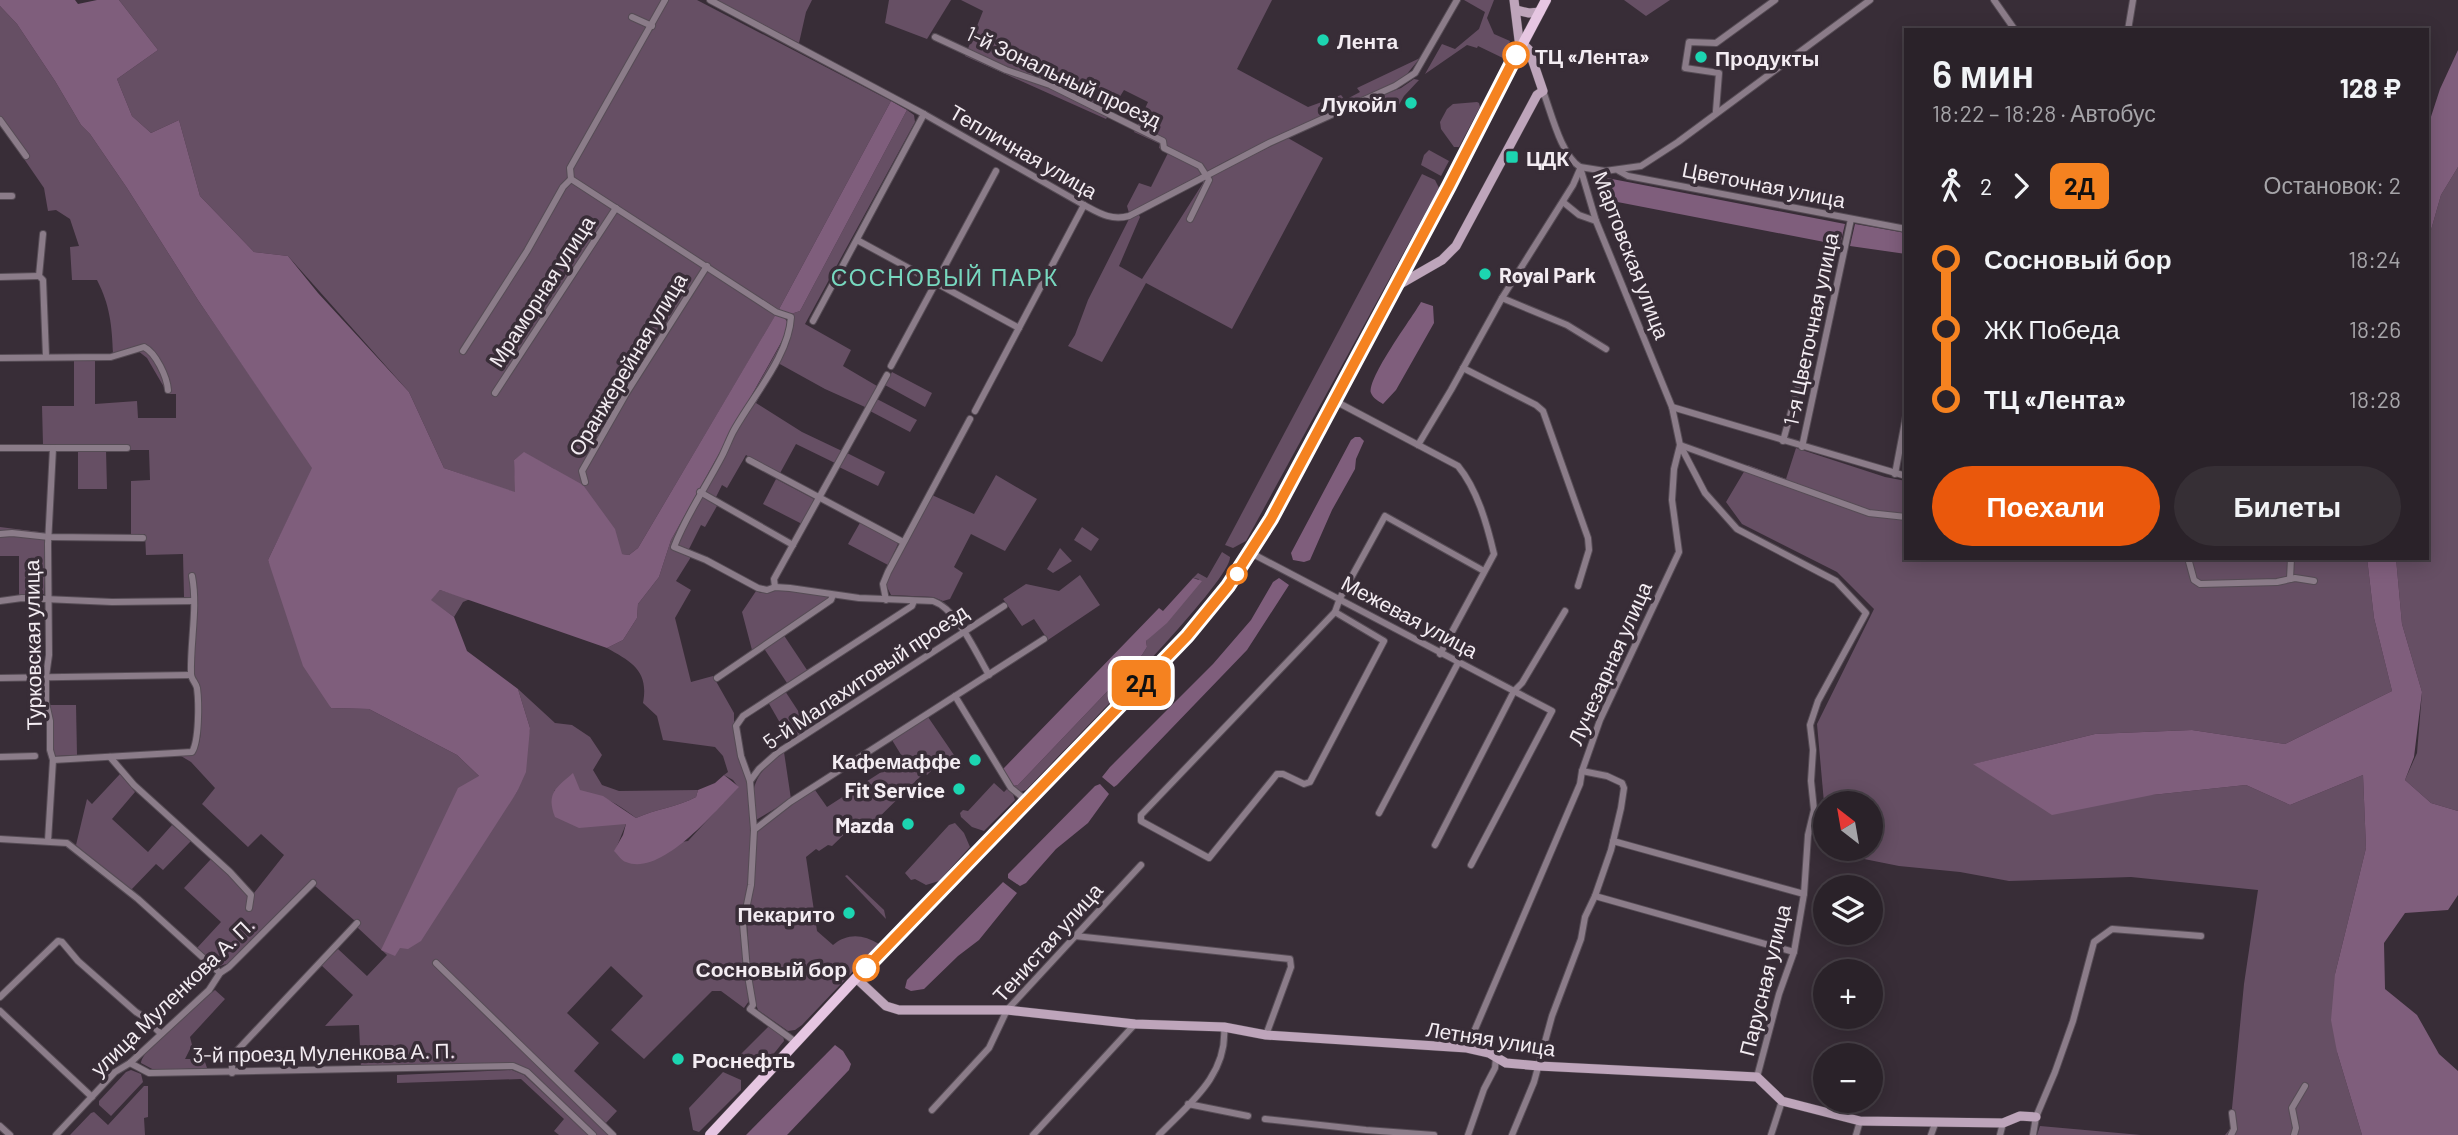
<!DOCTYPE html>
<html lang="ru">
<head>
<meta charset="utf-8">
<style>
	body { margin:0; font-family:Barlow,sans-serif; background:#362f35; color:#f1f3f6; height:100vh; display:flex; flex-direction:column; font-size:26px; white-space:nowrap }
	* { box-sizing:border-box; margin:0 }
	p { font-size:23px; color:#a5a4a8 }
	.icon { flex:none; width:38px; height:38px; fill:none; stroke:currentColor; stroke-width:2; stroke-linecap:round; stroke-linejoin:round }
	.map { position:relative; flex:1; overflow:hidden }
	.panel { position:absolute; left:1904px; top:28px; width:525px; height:532px; display:flex; flex-direction:column; background:#2a2229; border-radius:0px; box-shadow:0 4px 18px #0003,0 0 0 2px #463f46 }
	.panel>* { flex:none }
	.badge { padding:0 14px; border-radius:10px; font-size:24px; line-height:46px }
	.needle { width:46px; rotate:329deg }
	.tools { position:absolute; left:1813px; top:791px; display:grid; gap:14px }
	.tools a { display:grid; place-items:center; width:70px; height:70px; border-radius:50%; background:#2a2229; box-shadow:0 4px 18px #0003,0 0 0 2px #463f46; font-size:35px }
	.map>.badge { position:absolute; translate:-50% -50%; box-shadow:0 0 0 4px #fff }
	.legs { display:flex; align-items:center; gap:10px; height:77px; padding:0 28px; font-size:23px }
	.legs p { margin-inline-start:auto }
	.head { display:flex; align-items:center; justify-content:space-between; height:119px; padding:0 28px }
	h1 { font-size:38px; font-weight:600; line-height:52px }
	.cta { display:flex; gap:14px; margin-top:auto; padding:14px 28px }
	.cta a { flex:1; height:80px; border-radius:42px; background:#ea580c; color:#fff; font-size:28px; font-weight:600; line-height:80px; text-align:center }
	.cta a+a { background:#362f35; color:#f1f3f6 }
	ul { padding:0 28px; list-style:none }
	li { display:flex; align-items:center; gap:24px; height:70px; font-size:26px }
	li i { display:grid; place-items:center; width:10px; height:100%; margin:0 9px; background:currentColor }
	li i::after { content:''; width:18px; height:18px; margin:-9px; border:5px solid; border-radius:50%; background:#2a2229 }
	li p { margin-inline-start:auto }
	li:first-child i { background:linear-gradient(#0000 50%,currentColor 0) }
	li:last-child i { background:linear-gradient(currentColor 50%,#0000 0) }
	.map>svg:first-child { display:block }
</style>
</head>
<body>
<div class="map">
<svg width="2458" height="1135" viewBox="0 0 2458 1135">
	<rect width="100%" height="100%" fill="#382d37"/>
	<!-- green -->
	<g fill="#664f64">
		<path d="M119,0H697L891,101L778,311L638,548L629,555L621,554L554,469L524,453L514,460L516,493L444,468L409,392L288,256L254,252L200,196L179,120L151,133L132,116L117,79L158,50Z"/>
		<path d="M715,0H812L806,12L799,43Z"/>
		<path d="M889,0H951L927,39L885,23Z"/>
		<path d="M961,0H1272L1237,69L1308,107L1341,95L1345,100L1360,92L1357,88L1420,58L1407,74L1394,83L1230,159L1129,213L1127,206L1139,183L1151,187L1168,153L1159,148L1160,144L1134,132L1148,102L1124,90L1106,119L965,56L983,11Z"/>
		<path d="M1464,0H1494L1487,18L1494,34L1510,41L1505,59L1478,46L1477,48L1467,45L1425,74L1442,44L1455,49L1479,29L1485,12Z"/>
		<path d="M1624,0H1670L1646,16Z"/>
		<path d="M0,6L17,24L55,81L81,125L90,134L127,188L198,300L313,468L268,560L331,708L369,709L457,755L480,777L400,948L517,792L530,728L518,689L555,723L572,725L590,737L602,755L593,770L602,785L619,791L698,790L696,797C677,807 656,809 636,818C608,796 589,790 554,790L626,824L615,851L688,841L738,787L733,780L724,775L728,772L723,756L715,747L663,740L657,716L643,703C649,671 632,662 607,648L623,640L637,618L638,604L659,577L671,540L788,331L791,314L800,311L907,110L914,115L915,122L805,324L851,350L843,366L877,386L865,407L825,389L778,363L756,403L802,432L842,451L835,463L796,444L779,475L746,455L727,488L722,485L715,499L717,506L705,527L701,525L689,549L707,558L705,563L691,557L676,581L691,590L675,618L691,682L713,676L734,713V727L747,781L751,839L748,884L741,922V942L749,1001L744,1008L721,991H712L644,1059L611,1030L643,996L611,966L567,1013L599,1043L574,1071L617,1111L605,1124L616,1135H597L528,1070L514,1064L495,1063L361,1068L359,1025L325,1026L353,995L321,965L338,949L367,976L387,955L358,928L355,921L315,886L230,968L226,964L220,966L217,965L197,948L221,922L184,888L211,859L245,891L254,893L284,855L261,834L248,847L202,804L215,788L191,762L181,756L195,752C208,732 195,699 193,676C192,651 195,624 196,599L184,597L183,554L146,555L145,534H131V481L150,480L149,450H106L107,489H78V450L43,445L42,406H74V360H95V404L137,401L138,418H176V394H168L147,358L133,347L113,354C112,326 110,305 97,280H72L70,247L79,246L70,219L56,210L48,211L44,188L0,124Z"/>
		<path d="M1414,79L1419,80L1404,96L1396,110L1373,99L1401,88Z"/>
		<path d="M1477,102L1479,103L1480,107L1459,147H1454L1441,129L1440,122L1447,109L1453,104Z"/>
		<path d="M1288,138L1323,158L1232,329L1146,283L1102,362L1068,346L1075,335L1088,300L1129,219L1138,213L1140,217L1119,266L1142,279L1203,183L1202,180Z"/>
		<path d="M1429,150L1449,161L1441,176L1421,165L1424,155Z"/>
		<path d="M2458,167V811L2431,803L2405,780L2417,753L2422,692L2402,624L2396,558H2427V244L2441,195Z"/>
		<path d="M1422,174L1435,180L1439,188L1246,541L1233,548L1225,545Z"/>
		<path d="M892,372L932,393L925,407L885,385Z"/>
		<path d="M877,399L917,420L910,432L870,411Z"/>
		<path d="M1796,448L1885,477L1906,481V558H2367L2374,618L2392,691L2285,744L2192,730L2095,734L1974,764L2152,795L2246,785L2290,805L2363,775L2366,848L2335,974L2337,1052L2362,1135H2225L2230,1129L2244,984L2258,890L2131,877L2009,881L1960,872L1899,866L1829,852V849H1871V803H1825V814L1817,724L1874,609L1837,572L1742,524L1726,502L1748,465L1786,479Z"/>
		<path d="M847,453L885,472L878,486L839,467Z"/>
		<path d="M996,475L1037,499L1005,551L971,534L954,567L963,573L950,599L943,601L933,597L891,595L886,585L890,574L932,495L974,514Z"/>
		<path d="M776,479L814,499L802,524L763,504Z"/>
		<path d="M861,521L895,538L898,544L888,565L848,544Z"/>
		<path d="M0,527L47,533L44,594L19,596V556H0Z"/>
		<path d="M1082,527L1099,539L1091,551L1074,540Z"/>
		<path d="M1060,548L1072,561L1053,573L1047,569Z"/>
		<path d="M1222,552L1230,557C1232,582 1054,760 1026,790L1021,792L1013,786L1018,785L1142,655L1147,647L1146,641L1199,579L1193,578L1198,573L1207,578Z"/>
		<path d="M1080,575L1100,605L1048,640L1034,619L1022,626L1003,599L1026,584L1059,591Z"/>
		<path d="M440,590L470,599L463,602L454,617L430,600Z"/>
		<path d="M776,590L827,595L828,599L752,650L742,612L756,591L761,593Z"/>
		<path d="M783,634L807,670L787,683L763,647Z"/>
		<path d="M785,691L810,729L791,742L768,702Z"/>
		<path d="M49,705H76L77,755L56,756L54,753Z"/>
		<path d="M928,717L954,755L950,760L945,757L927,775L924,773L863,833L854,825L832,846L828,845L819,851L816,849L806,857L817,931L833,945C847,933 863,934 879,944L802,1025L795,1030L788,1031L758,1010L755,1002L750,970L747,923L757,831L790,805L815,790L827,807L903,758L892,740Z"/>
		<path d="M784,752L791,799L756,820C747,787 757,771 784,752Z"/>
		<path d="M120,774L135,792L112,819L148,852L172,825L191,841L163,870L156,864L130,891L76,845L87,799L92,804Z"/>
		<path d="M994,783L1004,792L1007,789L1013,794L1015,800L984,831L972,827L961,817L960,813L963,810L968,811Z"/>
		<path d="M955,823L964,833L970,847L939,881L926,885L915,879L911,880L905,873L949,825Z"/>
		<path d="M847,875L884,910L886,919L845,876Z"/>
		<path d="M215,990L225,999L190,1037L192,1045L185,1059H204L207,1068L154,1070L141,1063C142,1048 200,1002 215,990Z"/>
		<path d="M769,1026L783,1034L784,1041C773,1054 765,1069 748,1065L739,1056Z"/>
		<path d="M131,1070L141,1074L143,1082L111,1116L99,1105V1101L126,1072Z"/>
		<path d="M512,1070L524,1075L589,1135H559L554,1131L564,1119L521,1079L397,1083V1075Z"/>
		<path d="M723,1072L741,1080V1090L699,1132L693,1130L689,1108Z"/>
		<path d="M144,1086H148V1117L144,1118L145,1135H70L91,1113L94,1112L108,1125Z"/>
		<path d="M2040,1126L2141,1135H2037Z"/>
	</g>
	<!-- forest -->
	<g fill="#7f5e7c">
		<path d="M0,0H75L78,4L97,0H119L158,50L117,79L132,116L151,133L179,120L200,196L254,252L288,256L318,293L409,392L444,468L515,492L514,460L524,452L583,485L615,529L622,554L629,555L638,548L776,314C786,317 788,320 788,330L671,540L659,577L638,604L637,618L623,640L607,648L440,590L431,600L454,617L467,651L518,689L530,728L526,772L517,792L421,941L408,949L400,948L395,956L381,950L458,788L479,776L457,755L369,709L331,708L303,666L268,560L312,468L198,300L127,188L90,134L81,125L55,81L17,24L0,6Z"/>
		<path d="M2458,50V167L2441,195L2427,244V129L2440,89Z"/>
		<path d="M891,101L907,110L800,311L791,314L778,311Z"/>
		<path d="M1607,178L1845,224L1840,245L1602,199Z"/>
		<path d="M1855,224L1906,233V254L1850,246Z"/>
		<path d="M1421,302L1433,306L1434,323L1396,390L1383,404C1378,401 1373,398 1371,393C1367,378 1412,318 1421,302Z"/>
		<path d="M1355,437H1360L1364,441L1356,459L1355,469L1332,510L1310,560L1304,562L1293,560L1291,553L1351,440Z"/>
		<path d="M2367,558H2396L2402,624L2422,692L2414,757L2405,780L2431,803L2458,811V895L2448,910L2405,913L2384,943L2385,989L2417,1015L2439,1054L2458,1071V1135H2362L2337,1052L2331,1020L2335,974L2366,848L2363,775L2290,805L2246,785L2152,795L2052,815L1973,764L2095,734L2192,730L2285,744L2392,691L2374,618Z"/>
		<path d="M1193,578L1202,581L1167,623L1146,641L1147,647L1142,655L1018,785L1013,786L1003,769L1159,608L1163,611Z"/>
		<path d="M1279,578L1289,585L1247,650L1117,785L1114,787L1102,777L1110,767L1213,664L1251,620L1273,582Z"/>
		<path d="M573,773L580,790L603,796L636,818C656,809 677,807 696,797L698,790L715,783L724,775L739,787C716,810 662,877 626,862C622,861 618,855 614,851L623,835L626,824L579,828L555,817C546,793 556,788 573,773Z"/>
		<path d="M1100,784L1109,794L1088,823L1056,849L1026,883L1020,886L1008,878V874L1095,786Z"/>
		<path d="M1003,882L1017,893L979,940L958,956L924,989L911,991L905,988L907,980Z"/>
		<path d="M835,1045L843,1051L851,1064L849,1070L787,1135H746Z"/>
	</g>
	<g fill="none" stroke-linecap="round" stroke-linejoin="round">
		<defs>
			<g id="street">
				<path d="M665,0L570,168L571,179L776,312L791,317C789,356 752,397 733,432C729,440 726,448 722,456C706,487 686,515 674,547L706,560L758,588L767,590L775,587L790,588L859,598L933,601C957,609 976,653 989,675"/>
				<path d="M710,0L924,114L1084,205C1099,213 1111,221 1129,216L1269,143L1395,86L1415,73L1457,0"/>
				<path d="M1994,0L2015,30"/>
				<path d="M632,17L652,26"/>
				<path d="M2128,30L2133,0"/>
				<path d="M935,37L1006,70L1050,85L1163,141L1164,148L1200,166L1209,180L1190,219"/>
				<path d="M1543,91C1551,112 1561,155 1580,167L1596,221L1672,407L1680,445L1705,493L1737,529L1836,581L1866,613L1818,701L1810,725L1813,750L1811,781L1814,810L1808,835L1804,894L1794,952L1779,994L1757,1077"/>
				<path d="M1716,111L1719,73L1685,68L1689,42L1716,43L1775,0"/>
				<path d="M0,120L26,156"/>
				<path d="M1580,167L1605,171L1641,166L1678,142L1870,0"/>
				<path d="M1619,171L1628,176L1906,229"/>
				<path d="M0,196H12"/>
				<path d="M1563,202L1579,215L1596,221"/>
				<path d="M43,234L39,276L43,280L46,356"/>
				<path d="M857,240L1019,328"/>
				<path d="M0,277L39,276"/>
				<path d="M1502,298L1567,325L1606,349"/>
				<path d="M813,321L924,114"/>
				<path d="M463,351L527,251L563,187L571,179"/>
				<path d="M0,358L111,357L144,347C156,353 167,377 168,390"/>
				<path d="M891,366L996,171"/>
				<path d="M1463,368L1536,405L1543,411L1588,538L1589,550L1578,586"/>
				<path d="M495,393L616,208"/>
				<path d="M1335,401L1458,466C1477,489 1487,524 1494,554L1440,654"/>
				<path d="M1672,407L1906,476"/>
				<path d="M975,411L1084,205"/>
				<path d="M1783,441L1805,362"/>
				<path d="M1418,445L1451,390L1502,298L1573,185L1580,169"/>
				<path d="M1680,445L1869,513L1906,517"/>
				<path d="M1802,447L1851,219"/>
				<path d="M0,448H127"/>
				<path d="M749,460L903,542"/>
				<path d="M1895,474L1906,416"/>
				<path d="M585,482L582,471L627,392L707,266"/>
				<path d="M700,492L793,545"/>
				<path d="M0,534L12,533L49,537L143,538"/>
				<path d="M1251,553L1552,711L1471,865"/>
				<path d="M2188,558L2194,580L2200,584L2277,582L2295,578L2314,581"/>
				<path d="M2290,579L2291,558"/>
				<path d="M775,587L774,579L887,375"/>
				<path d="M886,600L883,584L888,572L970,419"/>
				<path d="M0,601L22,598L112,602L194,601"/>
				<path d="M1335,612L1384,641L1310,782L1304,784L1283,774H1277L1209,858L1141,821V815Z"/>
				<path d="M1335,612L1340,598L1385,516L1484,571"/>
				<path d="M0,678L190,675"/>
				<path d="M717,678L831,600L833,595"/>
				<path d="M955,696L1011,788L1027,801"/>
				<path d="M0,757L35,756"/>
				<path d="M110,757L134,785L230,872L251,895L249,908"/>
				<path d="M53,760L192,752C199,741 199,703 197,688C196,683 191,679 191,674C190,641 198,608 192,576"/>
				<path d="M750,781L759,769L777,753L1004,606"/>
				<path d="M1379,813L1458,663"/>
				<path d="M754,830L790,802L1044,639"/>
				<path d="M0,839L67,843L138,899L220,973"/>
				<path d="M48,841L53,760L50,750V721L46,703V676L49,655L48,544L53,448"/>
				<path d="M1613,841L1804,894"/>
				<path d="M1435,845L1514,691L1522,683L1565,611"/>
				<path d="M1595,896L1794,952"/>
				<path d="M1075,936L1290,959L1291,967L1266,1035"/>
				<path d="M436,963L613,1135"/>
				<path d="M0,997L58,941L62,942L78,961L136,1012L144,1017L160,1033"/>
				<path d="M0,1011L92,1097"/>
				<path d="M797,1043L750,1009L753,1005L747,970L743,924L751,885L754,830L750,781L741,756L736,726L743,716L912,606L914,601"/>
				<path d="M1467,1048L1580,784L1582,771"/>
				<path d="M130,1063L149,1073L513,1066L527,1072L593,1135"/>
				<path d="M232,1073V1056L357,923"/>
				<path d="M1188,1104L1248,1116"/>
				<path d="M932,1110L989,1048L1007,1010L1141,865"/>
				<path d="M1265,1119L1366,1130L1434,1135"/>
				<path d="M0,1126L10,1135"/>
				<path d="M56,1135L115,1072L130,1063L209,990L220,973L229,967L313,883"/>
				<path d="M1033,1135L1135,1024"/>
				<path d="M1159,1135C1189,1104 1228,1075 1224,1027"/>
				<path d="M1468,1135L1484,1089L1495,1068L1496,1058"/>
				<path d="M1512,1135L1534,1082L1552,1016L1581,939L1585,917L1595,896L1611,850L1621,808L1624,788L1622,783L1607,776L1582,771L1600,720L1679,552L1672,500L1674,469L1680,445"/>
				<path d="M1771,1135L1782,1101"/>
				<path d="M1856,1135L1860,1121"/>
				<path d="M1931,1135L1936,1121"/>
				<path d="M2000,1135L2003,1123"/>
				<path d="M2033,1135L2036,1117L2055,1072L2073,1021L2094,942L2112,929L2201,936"/>
				<path d="M2231,1135L2234,1129L2232,1113"/>
				<path d="M2294,1135L2296,1128L2292,1108L2305,1086"/>
			</g>
			<g id="secondary">
				<path d="M1516,10L1529,13L1540,12"/>
				<path d="M1395,287L1442,260L1456,246L1537,95L1543,91L1529,50L1519,40L1514,0"/>
				<path d="M856,978L886,1006L899,1010H1007L1135,1024L1224,1027L1266,1035L1467,1048L1489,1053L1506,1063L1539,1066L1757,1077L1782,1101L1860,1121L2003,1123L2020,1116L2036,1117"/>
			</g>
			<path id="primary" d="M710,1135L856,978L1187,636C1230,586 1259,539 1291,482L1546,0"/>
		</defs>
		<!-- street casing -->
		<use href="#street" stroke="#564c55" stroke-width="8"/>
		<!-- secondary casing -->
		<use href="#secondary" stroke="#564c55" stroke-width="10"/>
		<!-- primary casing -->
		<use href="#primary" stroke="#564c55" stroke-width="11"/>
		<!-- street -->
		<use href="#street" stroke="#8b7c89" stroke-width="6"/>
		<!-- secondary -->
		<use href="#secondary" stroke="#bea5bb" stroke-width="9"/>
		<!-- primary -->
		<use href="#primary" stroke="#e6c6e2" stroke-width="10"/>
	</g>
	<g fill="none" stroke-linecap="round" stroke-linejoin="round">
		<defs>
			<path id="line-1" d="M866,968L1187,636L1228,586L1271,519L1449,186L1516,55"/>
		</defs>
		<!-- line-1 casing -->
		<use href="#line-1" stroke="#fff" stroke-width="16"/>
		<!-- line-1 -->
		<use href="#line-1" stroke="#f58220" stroke-width="10"/>
	</g>
	<!-- markers -->
	<g fill="#1cd5b1" stroke="#382d37" stroke-width="2.5">
		<circle cx="1323" cy="40" r="7"/>
		<circle cx="1701" cy="57" r="7"/>
		<circle cx="1411" cy="103" r="7"/>
		<rect x="1505" y="150" width="14" height="14" rx="3.5"/>
		<circle cx="1485" cy="274" r="7"/>
		<circle cx="975" cy="760" r="7"/>
		<circle cx="959" cy="789" r="7"/>
		<circle cx="908" cy="824" r="7"/>
		<circle cx="849" cy="913" r="7"/>
		<circle cx="678" cy="1059" r="7"/>
	</g>
	<g fill="#fff" stroke="#f58220" stroke-width="3.5">
		<circle cx="1516" cy="55" r="12"/>
		<circle cx="1237" cy="574" r="9"/>
		<circle cx="866" cy="968" r="12"/>
	</g>
	<g text-anchor="middle" dominant-baseline="central" stroke-width="7" stroke-linejoin="round" paint-order="stroke">
		<!-- poi labels -->
		<g font-size="21" font-weight="bold" fill="#f3ecf2" stroke="#382d37" text-anchor="start">
			<text x="1337" y="40">Лента</text>
			<text x="1715" y="57">Продукты</text>
			<text x="1397" y="103" text-anchor="end">Лукойл</text>
			<text x="1526" y="157">ЦДК</text>
			<text x="1499" y="274">Royal Park</text>
			<text x="961" y="760" text-anchor="end">Кафемаффе</text>
			<text x="945" y="789" text-anchor="end">Fit Service</text>
			<text x="894" y="824" text-anchor="end">Mazda</text>
			<text x="835" y="913" text-anchor="end">Пекарито</text>
			<text x="692" y="1059">Роснефть</text>
		</g>
		<!-- stop labels -->
		<g font-size="21" font-weight="bold" fill="#f3ecf2" stroke="#382d37" text-anchor="start">
			<text x="1535" y="55">ТЦ «Лента»</text>
			<text x="847" y="968" text-anchor="end">Сосновый бор</text>
		</g>
		<!-- street labels -->
		<g font-size="21" fill="#f3ecf2" stroke="#382d37">
			<text transform="translate(1064 76) rotate(25)">1-й Зональный проезд</text>
			<text transform="translate(1024 151) rotate(30)">Тепличная улица</text>
			<text transform="translate(1764 184) rotate(11)">Цветочная улица</text>
			<text transform="translate(1632 255) rotate(69)">Мартовская улица</text>
			<text transform="translate(541 291) rotate(-57)">Мраморная улица</text>
			<text transform="translate(1810 329) rotate(-78)">1-я Цветочная улица</text>
			<text transform="translate(627 364) rotate(-59)">Оранжерейная улица</text>
			<text transform="translate(1410 616) rotate(28)">Межевая улица</text>
			<text transform="translate(32 645) rotate(-91)">Турковская улица</text>
			<text transform="translate(1609 663) rotate(-66)">Лучезарная улица</text>
			<text transform="translate(865 676) rotate(-34)">5-й Малахитовый проезд</text>
			<text transform="translate(1047 942) rotate(-48)">Тенистая улица</text>
			<text transform="translate(1764 980) rotate(-76)">Парусная улица</text>
			<text transform="translate(172 996) rotate(-44)">улица Муленкова А. П.</text>
			<text transform="translate(1491 1038) rotate(9)">Летняя улица</text>
			<text transform="translate(324 1052) rotate(-1)">3-й проезд Муленкова А. П.</text>
		</g>
		<!-- neighbourhood labels -->
		<g font-size="23" letter-spacing="2" fill="#77d8bf" stroke="#382d37">
			<text x="945" y="277">СОСНОВЫЙ ПАРК</text>
		</g>
	</g>
</svg>
<div class="tools">
<a><svg class="needle" viewBox="-14 -14 28 28"><path d="M0-13l5 13h-10z" fill="#e53935"/><path d="M0 13l5-13h-10z" fill="#a5a4a8"/></svg></a>
<a><svg class="icon" aria-label="layers" viewBox="0 0 24 24"><path d="M12 4l9 5-9 5-9-5zM3 14l9 5 9-5"/></svg></a>
<a>+</a>
<a>−</a>
</div>
<b class="badge" style="left:1141px;top:683px;background:#f58220;color:#111">2Д</b>
<section class="panel">
<div class="head"><div><h1>6 мин</h1><p>18:22 – 18:28 · Автобус</p></div><b>128 ₽</b></div>
<div class="legs"><svg class="icon" aria-label="walk" viewBox="0 0 24 24"><circle cx="13" cy="4" r="2"/><path d="M13 8l-2 6 4 7M11 14l-3 7M7 12l3-4h3l4 4"/></svg>2<svg class="icon" aria-label="forward" viewBox="0 0 24 24"><path d="M9 5l7 7-7 7"/></svg><b class="badge" style="background:#f58220;color:#111">2Д</b><p>Остановок: 2</p></div>
<ul>
<li><i style="color:#f58220"></i><b>Сосновый бор</b><p>18:24</p></li>
<li><i style="color:#f58220"></i><span>ЖК Победа</span><p>18:26</p></li>
<li><i style="color:#f58220"></i><b>ТЦ «Лента»</b><p>18:28</p></li>
</ul>
<div class="cta"><a>Поехали</a><a>Билеты</a></div>
</section>
</div>
</body>
</html>
